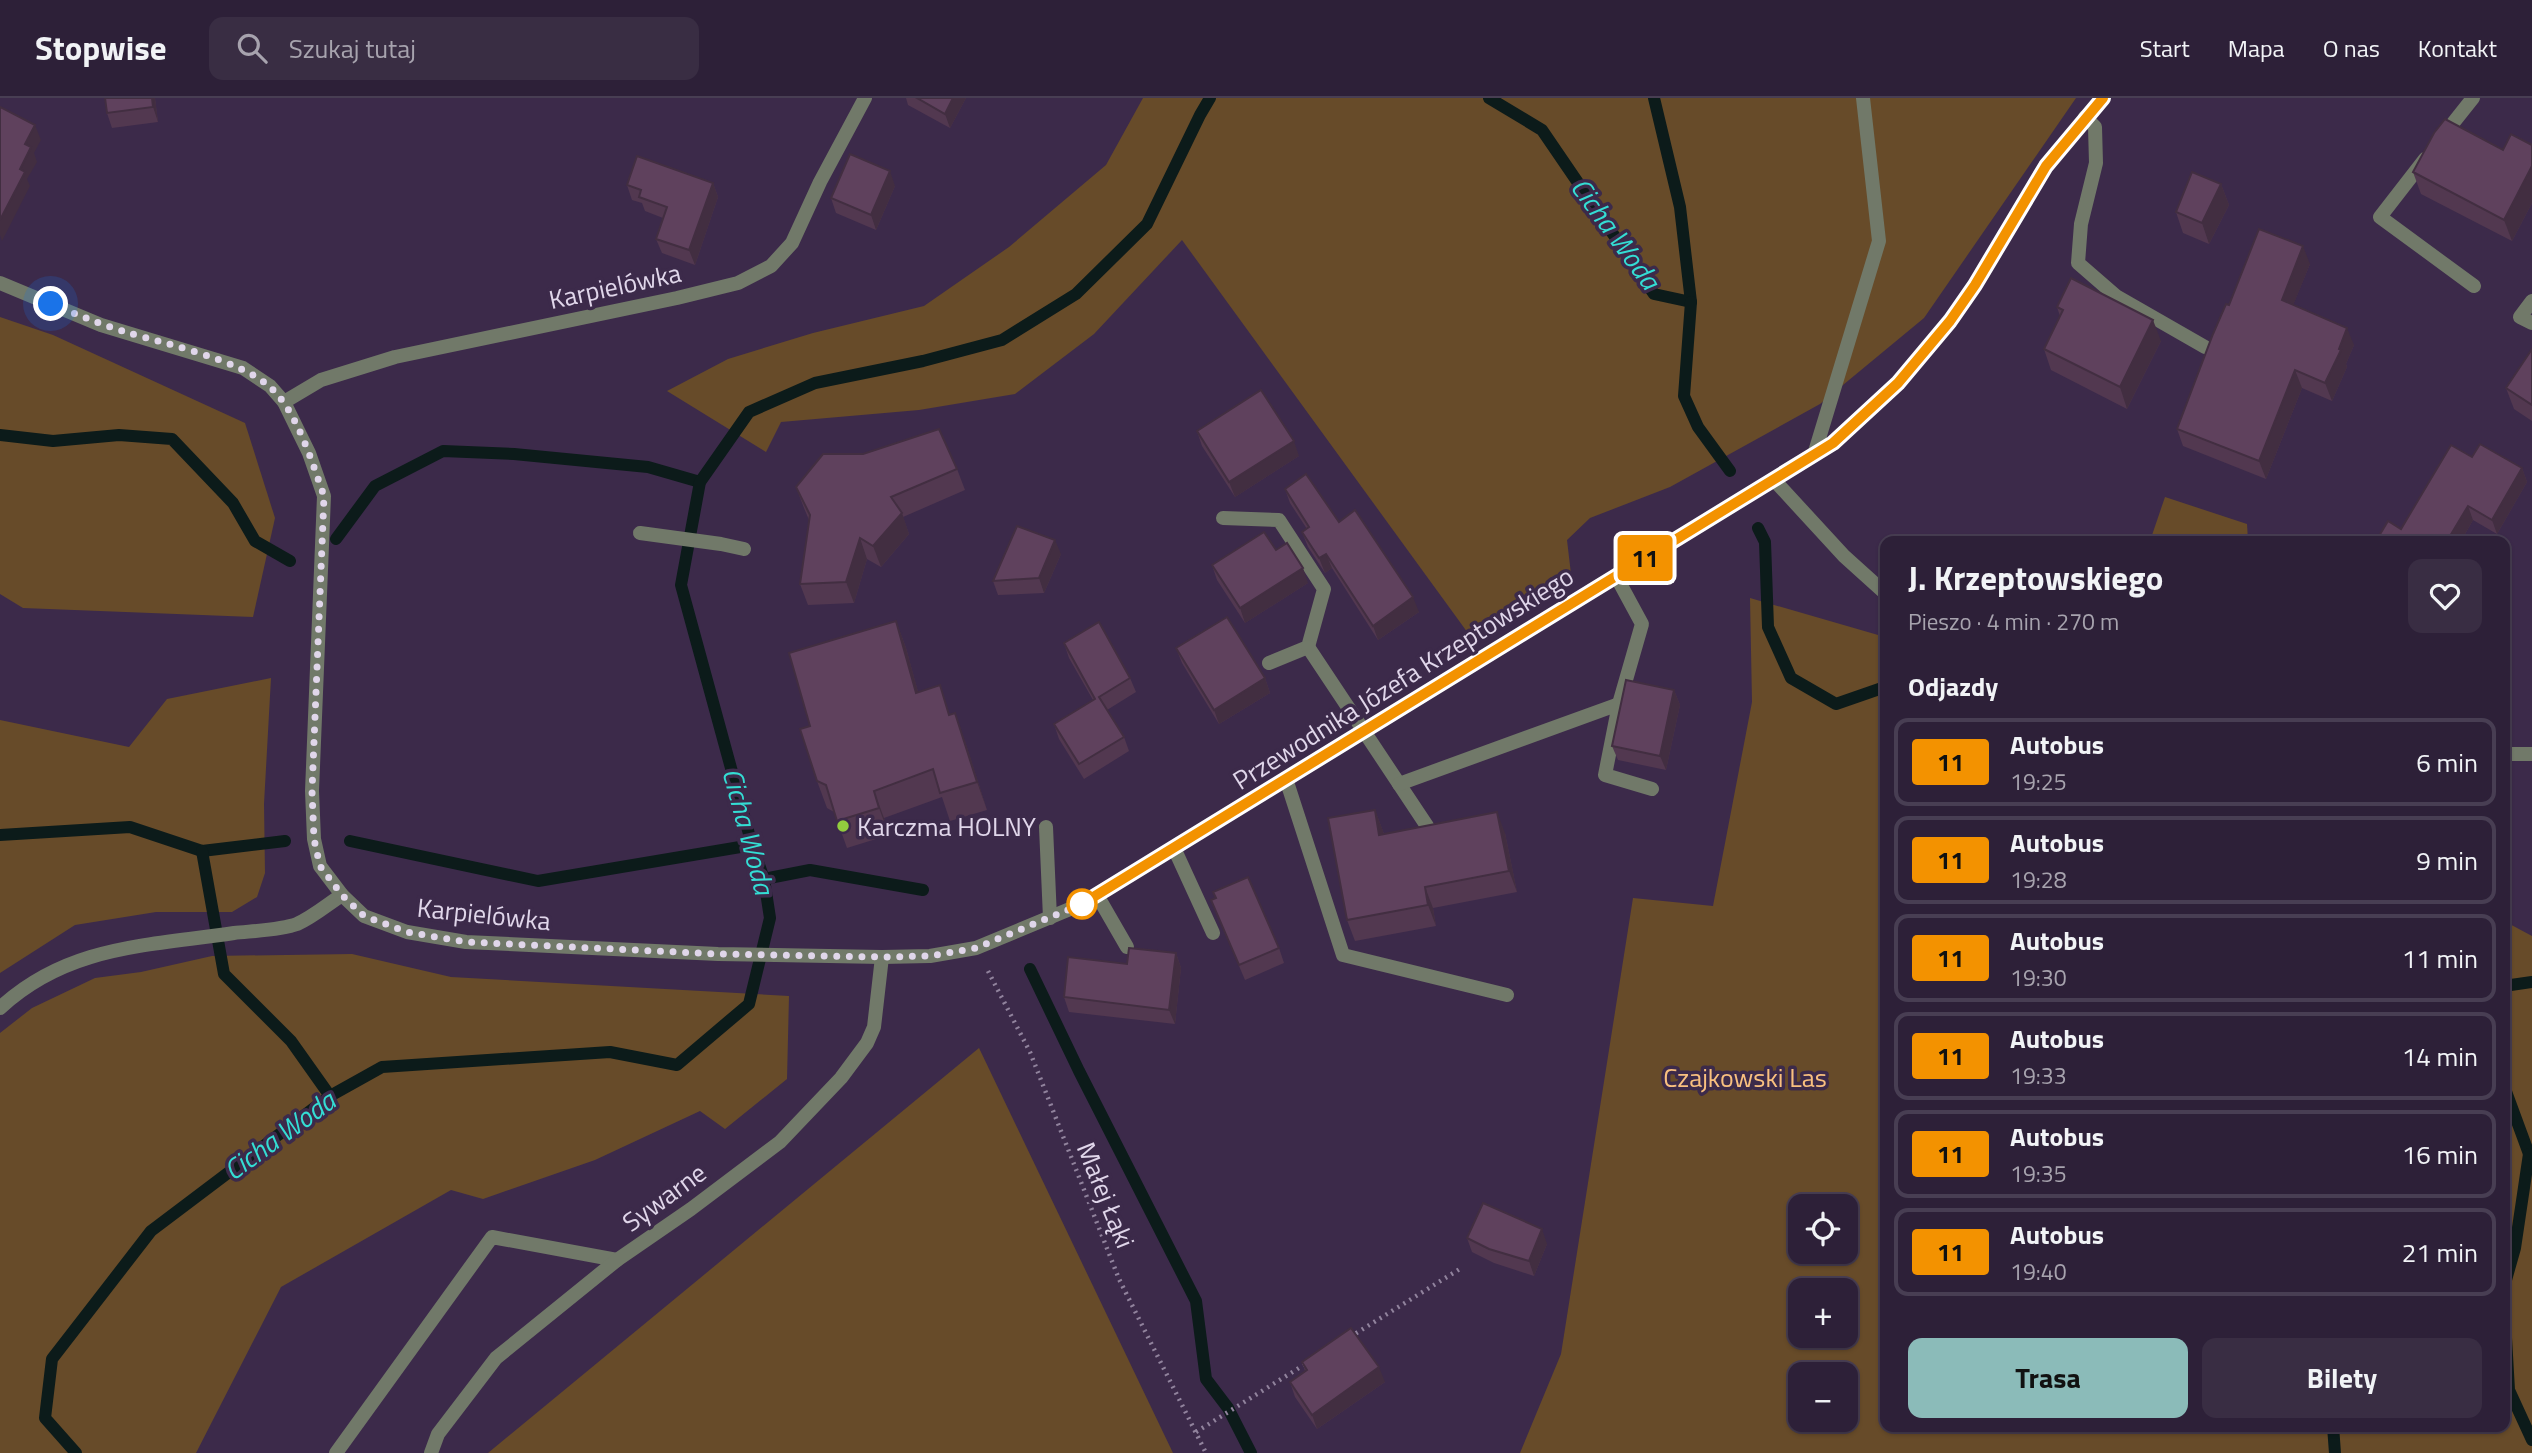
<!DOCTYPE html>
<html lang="pl">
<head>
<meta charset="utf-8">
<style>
	body { margin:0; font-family:"Titillium Web",sans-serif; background:#392d43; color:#f1f3f6; height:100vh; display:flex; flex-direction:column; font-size:26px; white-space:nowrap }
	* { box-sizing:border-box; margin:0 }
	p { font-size:23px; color:#a7a3ae }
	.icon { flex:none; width:38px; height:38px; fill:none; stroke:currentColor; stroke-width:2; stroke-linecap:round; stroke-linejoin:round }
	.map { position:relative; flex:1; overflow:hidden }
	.side { position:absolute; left:1880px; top:438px; width:630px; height:896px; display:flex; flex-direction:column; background:#2d2038; border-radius:14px; box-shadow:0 2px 5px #0004,0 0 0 2px #483e53 }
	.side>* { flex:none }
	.badge { padding:0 14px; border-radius:5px; font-size:24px; line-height:46px }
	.buttons { position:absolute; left:1788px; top:1096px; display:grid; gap:14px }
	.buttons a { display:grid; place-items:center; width:70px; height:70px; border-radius:14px; background:#2d2038; box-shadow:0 2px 5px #0004,0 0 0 2px #483e53; font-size:35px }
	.you { position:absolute; width:35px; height:35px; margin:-18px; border:5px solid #fff; border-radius:50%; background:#1a73e8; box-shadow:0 0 0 10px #1a73e833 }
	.map>.badge { position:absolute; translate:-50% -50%; box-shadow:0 0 0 4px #fff }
	h2 { padding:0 28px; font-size:26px; line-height:63px }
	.round { display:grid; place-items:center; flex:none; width:74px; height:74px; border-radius:14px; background:#392d43 }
	.summary { display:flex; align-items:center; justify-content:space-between; height:119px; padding:0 28px }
	h1 { font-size:33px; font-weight:700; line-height:52px }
	.cta { display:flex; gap:14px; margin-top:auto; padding:14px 28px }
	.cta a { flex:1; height:80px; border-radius:14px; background:#8bbbb9; color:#111; font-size:28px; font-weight:700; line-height:80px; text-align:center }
	.cta a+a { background:#392d43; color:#f1f3f6 }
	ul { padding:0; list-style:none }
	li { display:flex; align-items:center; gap:21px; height:88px; margin:0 14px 10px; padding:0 14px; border:4px solid #483e53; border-radius:14px }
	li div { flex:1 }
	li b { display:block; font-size:26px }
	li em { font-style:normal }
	li .badge { min-width:77px; font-weight:700; text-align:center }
	header { display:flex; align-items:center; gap:42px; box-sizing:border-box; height:98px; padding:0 35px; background:#2d2038; border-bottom:2px solid #483e53 }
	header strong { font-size:33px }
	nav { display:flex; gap:38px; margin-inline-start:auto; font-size:24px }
	.search { width:490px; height:63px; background:#392d43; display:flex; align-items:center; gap:18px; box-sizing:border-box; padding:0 24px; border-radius:14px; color:#a7a3ae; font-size:26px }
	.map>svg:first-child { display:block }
</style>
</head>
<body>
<header>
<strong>Stopwise</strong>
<div class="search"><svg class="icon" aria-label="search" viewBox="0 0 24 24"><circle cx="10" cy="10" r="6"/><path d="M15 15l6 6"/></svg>Szukaj tutaj</div>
<nav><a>Start</a><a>Mapa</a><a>O nas</a><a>Kontakt</a></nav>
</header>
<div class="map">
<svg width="2532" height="1355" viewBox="0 0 2532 1355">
	<rect width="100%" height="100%" fill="#3c2a4a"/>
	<!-- green -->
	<g fill="#674b29" fill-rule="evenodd">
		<path d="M1143,0H2076L1924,220L1820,306L1670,389L1590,420L1567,442L1571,476L1473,542L1182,142L1094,236L1015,296L919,312L781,324L766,354L667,293L728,261L813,235L924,208L1009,149L1106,67Z"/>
		<path d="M0,219L53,237L245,325L275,420L253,519L23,510L0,496Z"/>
		<path d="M2165,399L2247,426L2248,443H2150Z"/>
		<path d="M1750,500L1885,539V1328H2504V823L2532,838V1355H1520L1561,1256L1633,800L1713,808L1752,604ZM1801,1108H1846V1153H1801ZM1801,1192H1846V1237H1801ZM1801,1276H1846V1321H1801Z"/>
		<path d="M271,580L264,706L265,775L257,799L232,814H156L75,827L0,875V622L129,649L167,601Z"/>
		<path d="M352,856L451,879L789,898L787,981L725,1031L700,1013L595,1062L483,1101L451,1092L281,1189L196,1355H0V935L32,910L95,880L141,874L212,858Z"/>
		<path d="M979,950L1173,1355H488Z"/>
	</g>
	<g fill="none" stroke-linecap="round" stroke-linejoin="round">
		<!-- stream -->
		<g stroke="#0c1b1a" stroke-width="12">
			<path d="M1489,0L1542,32L1654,196L1691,204L1680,109L1654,0"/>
			<path d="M1691,204L1684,298L1698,329L1730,373"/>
			<path d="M0,337L53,343L119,337L172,341L233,405L255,443L290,463"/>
			<path d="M1758,430L1765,444L1768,529L1791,580L1836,606L1885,589"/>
			<path d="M336,441L375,388L443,353L514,356L648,369L700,384"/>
			<path d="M0,737L130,729L202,753L285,743"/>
			<path d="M350,743L538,783L752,747"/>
			<path d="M202,753L224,876L291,943L330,998"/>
			<path d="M764,781L810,772L923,792"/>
			<path d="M1030,871L1079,973L1196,1203L1206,1281L1228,1310L1251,1355"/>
			<path d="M2504,888L2532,884"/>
			<path d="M2504,988L2529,1056L2532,1057"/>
			<path d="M2504,1189L2515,1150L2529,1056"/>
			<path d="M2504,1205L2509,1292L2532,1342"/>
			<path d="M2333,1328L2335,1355"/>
			<path d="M76,1355L45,1320L52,1261L151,1133L330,998L382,969L610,954L677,967L749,906L770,820L764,781L752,747L681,487L700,384L749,314L815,285L923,263L1002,242L1076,196L1147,126L1200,17L1210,0"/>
		</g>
		<!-- path -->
		<g stroke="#91839d" stroke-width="4.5" stroke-dasharray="2 5" stroke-linecap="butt">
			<path d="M988,873L1030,954L1119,1181L1206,1355"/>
			<path d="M1350,1239L1463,1169"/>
			<path d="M1196,1334L1307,1265"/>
		</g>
		<!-- service -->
		<g stroke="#717969" stroke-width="14">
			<path d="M2085,19L2095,29L2096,65L2081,126L2078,165L2116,198L2205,249"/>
			<path d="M2442,39L2473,0"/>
			<path d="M2425,61L2380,119L2474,188"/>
			<path d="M2532,203L2520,219L2532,225"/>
			<path d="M1814,357L1879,143L1863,0"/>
			<path d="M1775,383L1844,458L1885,495"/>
			<path d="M1223,420L1279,422L1324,491L1308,549L1269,565"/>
			<path d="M640,435L721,446L744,451"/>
			<path d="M1616,478L1642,526L1619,606"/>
			<path d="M1308,549L1427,728"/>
			<path d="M2504,656H2532"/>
			<path d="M1286,681L1343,857L1507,897"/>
			<path d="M1399,686L1619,606L1605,677L1652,691"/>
			<path d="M1046,729L1050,820"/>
			<path d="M1174,750L1213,835"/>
			<path d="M1097,797L1127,849"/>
			<path d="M336,1355L492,1139L617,1162"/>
		</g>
		<!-- minor -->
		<g stroke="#717969" stroke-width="14">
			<path d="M0,185L101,227L243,270L270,288L284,304L309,355L324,398L312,693L314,741L320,768L342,797L364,818L407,834L466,844L718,856L882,859L930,858L976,850L1082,806L1833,345L1898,285L1950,223L1975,187L2046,68L2103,0"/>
			<path d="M284,304L321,282L395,259L677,200L738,185L771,168L792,145L820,84L865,0"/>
			<path d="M0,910C68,847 148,848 234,835C252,833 281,832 297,826C313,819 328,806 342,797"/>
			<path d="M431,1355L438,1336L496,1260L617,1162L691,1111L780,1044L841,980L867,945L874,929L882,859"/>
		</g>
	</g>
	<!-- wall -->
	<g fill="#523850">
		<path d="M155,0L158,24L112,30L107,15Z"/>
		<path d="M906,0H966L950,30L908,7Z"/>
		<path d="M2532,47V105L2512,143L2421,96L2413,74L2503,52Z"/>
		<path d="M713,85L718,99L695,167L662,155L656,141L663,120L645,113L642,105L632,102L627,87Z"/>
		<path d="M2221,86L2229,107L2209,146L2183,135L2176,114Z"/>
		<path d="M895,88L876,132L836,115L831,100Z"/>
		<path d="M2310,166L2293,207L2354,247L2346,266L2347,269L2332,303L2302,290L2266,381L2183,348L2177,331L2229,207Z"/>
		<path d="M2057,209L2161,243L2127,311L2051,272L2044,251L2060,218Z"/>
		<path d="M2532,251V323L2514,311L2506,290Z"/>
		<path d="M1197,333L1299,358L1235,399L1202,348Z"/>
		<path d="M2472,359L2522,370L2527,384L2497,436L2473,422L2461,443H2376L2401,431Z"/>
		<path d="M957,371L965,392L903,419L909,436L881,469L867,461L854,505L808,507L800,486L809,422L804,410L796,389Z"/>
		<path d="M1285,391L1339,424L1419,514L1378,542L1332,470L1325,475L1308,449L1302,434L1307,431L1290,405Z"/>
		<path d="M1061,456L1044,495L998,497L993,483Z"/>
		<path d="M1212,467L1308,485L1245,525L1217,482Z"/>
		<path d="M896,523L906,550L918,594L951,617L965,643L987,712L950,723L942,699L884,720L889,737L847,750L834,714L827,710L817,683L810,628Z"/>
		<path d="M1064,545L1130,580L1136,594L1107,612L1124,639L1129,653L1084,681L1059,641L1054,626L1093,602L1069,560Z"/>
		<path d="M1176,550L1265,580L1270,595L1219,626L1182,565Z"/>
		<path d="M1674,592L1680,607L1666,672L1618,662L1612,648Z"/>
		<path d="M1375,712L1384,736L1505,735L1517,794L1433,810L1436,828L1355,843L1347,822Z"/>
		<path d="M2504,723L2508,746L2504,747Z"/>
		<path d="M1211,802L1279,850L1284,865L1245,882Z"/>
		<path d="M1176,855L1181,870L1175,926L1069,914L1064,899L1127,866Z"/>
		<path d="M1467,1140L1547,1146L1534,1178L1494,1165L1472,1154Z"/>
		<path d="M1302,1264L1385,1284L1317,1331L1295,1299L1290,1284L1305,1273Z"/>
	</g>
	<!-- shaded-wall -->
	<g fill="#422e41">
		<path d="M152,0H155L158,24L153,9Z"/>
		<path d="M953,0H966L950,30L945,16Z"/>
		<path d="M35,27L41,42L34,55L37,64L27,81L30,88L2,143L0,137V122L20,71L25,46Z"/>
		<path d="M2532,68V105L2512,143L2504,122Z"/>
		<path d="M890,73L895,88L876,132L871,117Z"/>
		<path d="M713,85L718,99L695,167L689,152Z"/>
		<path d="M2221,86L2229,107L2209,146L2202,125Z"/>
		<path d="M2303,148L2310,166L2288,220L2282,202Z"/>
		<path d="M2153,222L2161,243L2127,311L2120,289Z"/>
		<path d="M2347,230L2354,247L2346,266L2347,269L2332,303L2325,285Z"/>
		<path d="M2295,272L2302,290L2266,381L2259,363Z"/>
		<path d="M1294,343L1299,358L1235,399L1229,384Z"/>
		<path d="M2522,370L2527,384L2497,436L2492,422Z"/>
		<path d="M2468,408L2473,422L2461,443H2447Z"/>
		<path d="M902,415L909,436L881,469L873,448Z"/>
		<path d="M860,440L867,461L854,505L846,484Z"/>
		<path d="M1055,442L1061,456L1044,495L1039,480Z"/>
		<path d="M1326,456L1332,470L1325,475L1319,460Z"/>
		<path d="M1303,470L1308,485L1245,525L1240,510Z"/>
		<path d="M1413,499L1419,514L1378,542L1373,528Z"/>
		<path d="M896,523L906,550L926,622L916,595Z"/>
		<path d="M1265,580L1270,595L1219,626L1214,612Z"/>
		<path d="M1674,592L1680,607L1666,672L1660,658Z"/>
		<path d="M955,615L965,643L987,712L977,684Z"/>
		<path d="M874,693L884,720L889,737L879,710Z"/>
		<path d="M1375,712L1383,733L1387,758L1379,737Z"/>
		<path d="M1497,714L1505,735L1517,794L1509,773Z"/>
		<path d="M2504,723L2508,746L2504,735Z"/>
		<path d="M1425,789L1433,810L1436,828L1428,807Z"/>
		<path d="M1176,855L1181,870L1175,926L1169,912Z"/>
		<path d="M1542,1131L1547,1146L1534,1178L1529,1163Z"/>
		<path d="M1379,1269L1385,1284L1317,1331L1312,1317Z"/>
	</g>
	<!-- building -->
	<g fill="#5f415d" stroke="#422e41" stroke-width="2">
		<path d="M105,0H152L153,9L107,15Z"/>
		<path d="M917,0H953L945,16Z"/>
		<path d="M0,9L35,27L25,46L31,49L20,71L25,74L0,122Z"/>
		<path d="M2445,21L2503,52L2511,36L2532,47V68L2504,122L2413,74L2434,35Z"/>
		<path d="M850,56L890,73L871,117L831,100Z"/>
		<path d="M637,58L713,85L689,152L656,141L667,109L639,99L641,92L627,87Z"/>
		<path d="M2192,74L2221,86L2202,125L2176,114Z"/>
		<path d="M2259,131L2303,148L2282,202L2347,230L2339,251L2341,252L2325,285L2295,272L2259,363L2177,331L2213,236L2226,206L2229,207Z"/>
		<path d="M2071,180L2153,222L2120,289L2044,251L2063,212L2057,209Z"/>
		<path d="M2532,251V307L2506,290Z"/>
		<path d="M1261,292L1294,343L1229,384L1197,333Z"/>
		<path d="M939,331L957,371L891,399L902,415L873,448L860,440L846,484L800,486L810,417L796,389L823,356H863Z"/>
		<path d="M2480,346L2522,370L2492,422L2468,408L2447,443H2376L2388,423L2401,431L2451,347L2472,359Z"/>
		<path d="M1306,376L1339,424L1355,412L1413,499L1373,528L1326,456L1319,460L1302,434L1309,429L1285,391Z"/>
		<path d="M1017,428L1055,442L1039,480L993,483Z"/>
		<path d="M1264,434L1276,452L1287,445L1303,470L1240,510L1212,467Z"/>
		<path d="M1227,519L1265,580L1214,612L1176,550Z"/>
		<path d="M896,523L916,595L940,587L949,617L955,615L977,684L940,695L933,671L874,693L879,710L837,723L826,687L817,683L800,631L810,628L789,555Z"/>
		<path d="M1099,524L1130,580L1099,599L1124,639L1079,666L1054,626L1095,601L1064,545Z"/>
		<path d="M1626,582L1674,592L1660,658L1612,648Z"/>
		<path d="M1375,712L1379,737L1497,714L1509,773L1425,789L1428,807L1347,822L1328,720Z"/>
		<path d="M1248,779L1279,850L1239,867L1211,802L1216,800L1213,794Z"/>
		<path d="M1129,850L1176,855L1169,912L1064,899L1068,859L1127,866Z"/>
		<path d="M1483,1105L1542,1131L1529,1163L1489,1151L1467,1140Z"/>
		<path d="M1351,1230L1379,1269L1312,1317L1290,1284L1307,1272L1302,1264Z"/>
	</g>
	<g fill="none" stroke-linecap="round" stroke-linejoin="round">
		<defs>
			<path id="line" d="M1082,806L1833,345L1898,285L1950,223L1975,187L2046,68L2103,0"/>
		</defs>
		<!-- line casing -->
		<use href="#line" stroke="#fff" stroke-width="16"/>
		<!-- line -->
		<use href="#line" stroke="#f39200" stroke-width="10"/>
		<!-- walk -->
		<path stroke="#e0d6ea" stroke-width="7" stroke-dasharray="0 12.6" d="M51,206C76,216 100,226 126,234C166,246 240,262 270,289C297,313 312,364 324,398L312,693L314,741L320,768L342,797L364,818L407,834L466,844L718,856L882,859L930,858L976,850L1082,806"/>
	</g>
	<!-- markers -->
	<circle fill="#92cd3e" stroke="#3c2a4a" stroke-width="2.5" cx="843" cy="728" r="7"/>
	<circle fill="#fff" stroke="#f39200" stroke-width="3.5" cx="1082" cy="806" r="14"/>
	<g text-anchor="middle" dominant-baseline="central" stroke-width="7" stroke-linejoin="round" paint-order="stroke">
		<!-- street labels -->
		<g font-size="26" fill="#e0d6ea" stroke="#3c2a4a">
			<text transform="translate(615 188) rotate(-12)">Karpielówka</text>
			<text transform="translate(1403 580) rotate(-32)">Przewodnika Józefa Krzeptowskiego</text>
			<text transform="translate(484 816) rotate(6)">Karpielówka</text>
			<text transform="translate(1106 1097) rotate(68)">Małej Łąki</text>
			<text transform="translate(664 1099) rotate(-36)">Sywarne</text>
		</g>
		<!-- poi labels -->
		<g font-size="26" fill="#e0d6ea" stroke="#3c2a4a" text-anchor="start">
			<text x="857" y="728">Karczma HOLNY</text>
		</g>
		<!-- park labels -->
		<g font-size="26" fill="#f9c07f" stroke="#3c2a4a">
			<text x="1745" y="979">Czajkowski Las</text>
		</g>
		<!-- water labels -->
		<g font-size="28" font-style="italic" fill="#34ddd4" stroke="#3c2a4a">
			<text transform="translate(1616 135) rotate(54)">Cicha Woda</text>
			<text transform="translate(749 733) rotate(75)">Cicha Woda</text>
			<text transform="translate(279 1037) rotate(-36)">Cicha Woda</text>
		</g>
	</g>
</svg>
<div class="buttons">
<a><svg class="icon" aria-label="locate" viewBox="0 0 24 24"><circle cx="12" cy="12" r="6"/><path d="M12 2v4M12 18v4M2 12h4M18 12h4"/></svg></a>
<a>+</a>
<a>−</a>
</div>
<div class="you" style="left:51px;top:206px"></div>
<b class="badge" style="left:1645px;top:460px;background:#f39200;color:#111">11</b>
<section class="side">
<div class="summary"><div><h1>J. Krzeptowskiego</h1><p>Pieszo · 4 min · 270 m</p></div><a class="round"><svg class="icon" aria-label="heart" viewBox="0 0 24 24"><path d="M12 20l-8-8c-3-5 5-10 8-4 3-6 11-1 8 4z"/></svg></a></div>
<h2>Odjazdy</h2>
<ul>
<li><span class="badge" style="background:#f39200;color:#111">11</span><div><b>Autobus</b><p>19:25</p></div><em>6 min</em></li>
<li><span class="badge" style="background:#f39200;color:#111">11</span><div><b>Autobus</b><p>19:28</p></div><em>9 min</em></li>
<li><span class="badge" style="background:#f39200;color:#111">11</span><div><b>Autobus</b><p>19:30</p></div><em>11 min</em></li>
<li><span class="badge" style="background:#f39200;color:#111">11</span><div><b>Autobus</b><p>19:33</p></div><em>14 min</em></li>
<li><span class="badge" style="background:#f39200;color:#111">11</span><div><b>Autobus</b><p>19:35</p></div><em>16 min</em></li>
<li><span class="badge" style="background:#f39200;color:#111">11</span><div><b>Autobus</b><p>19:40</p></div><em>21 min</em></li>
</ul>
<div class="cta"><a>Trasa</a><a>Bilety</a></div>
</section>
</div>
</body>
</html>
